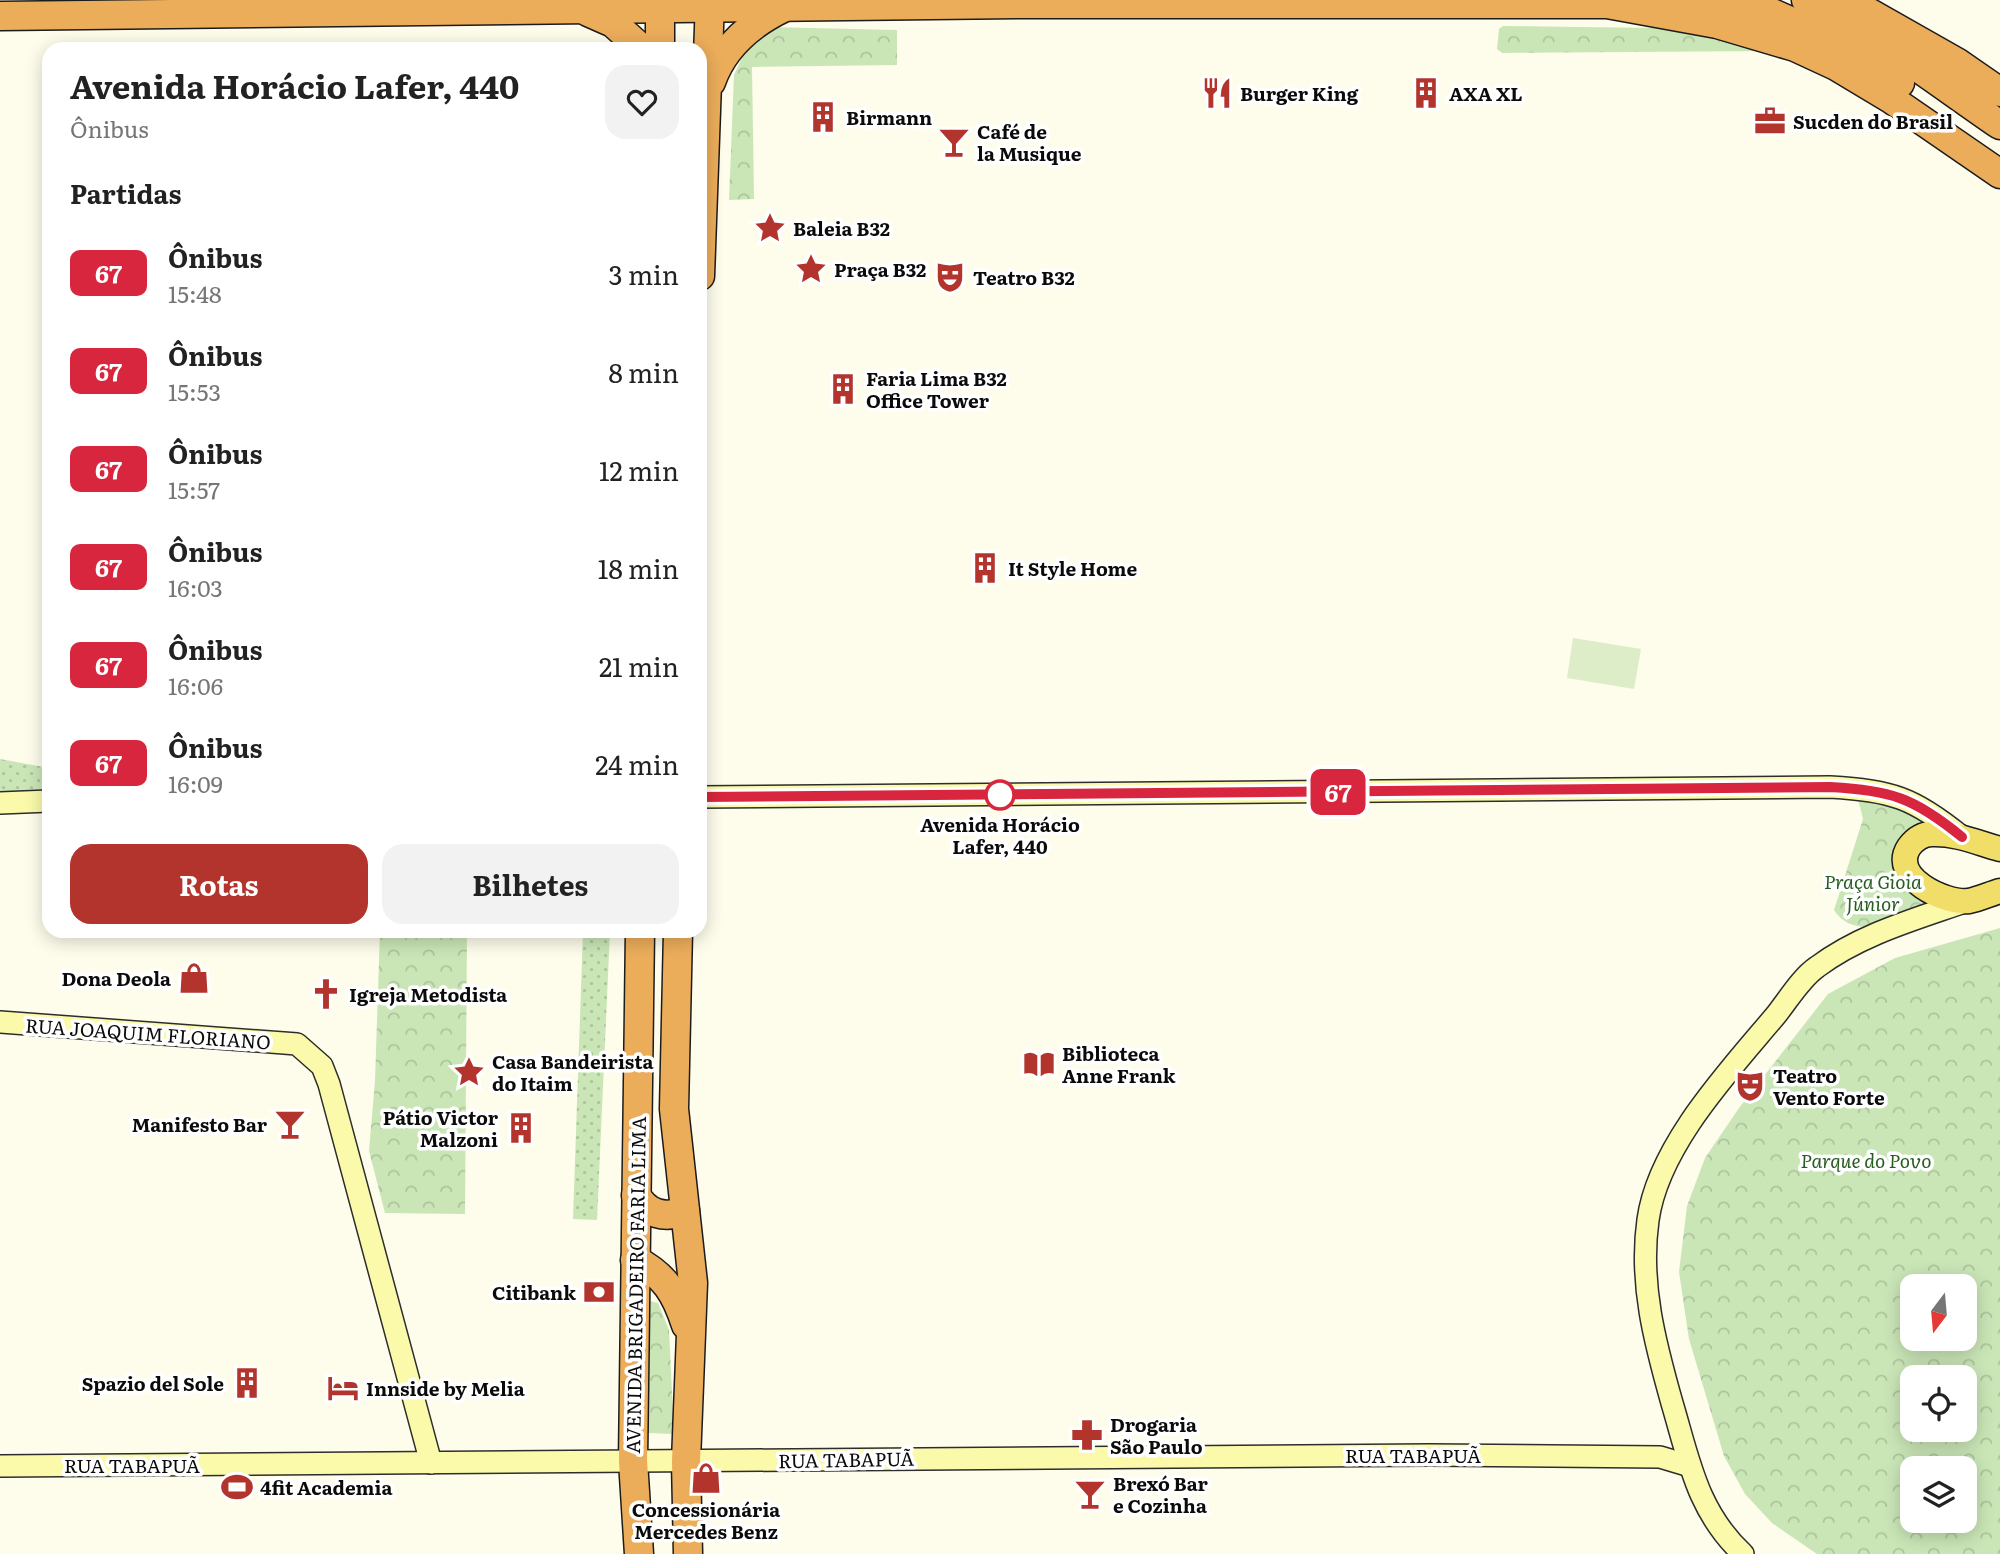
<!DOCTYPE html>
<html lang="pt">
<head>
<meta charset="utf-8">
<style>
	body { margin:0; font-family:Literata,serif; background:#f2f2f2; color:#222; height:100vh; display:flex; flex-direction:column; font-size:26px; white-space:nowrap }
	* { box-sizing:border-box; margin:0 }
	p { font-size:23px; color:#767676 }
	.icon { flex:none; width:38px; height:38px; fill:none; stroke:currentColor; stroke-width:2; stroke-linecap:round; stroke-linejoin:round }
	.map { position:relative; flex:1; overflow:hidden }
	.details { position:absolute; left:42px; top:42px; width:665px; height:896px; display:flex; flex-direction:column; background:#fff; border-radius:21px; box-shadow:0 4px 18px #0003 }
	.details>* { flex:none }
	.badge { padding:0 14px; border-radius:10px; font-size:24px; line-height:46px }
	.needle { width:46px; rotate:196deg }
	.controls { position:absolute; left:1900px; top:1274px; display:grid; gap:14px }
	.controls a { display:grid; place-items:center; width:77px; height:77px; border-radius:14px; background:#fff; box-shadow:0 4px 18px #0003; font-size:35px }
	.map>.badge { position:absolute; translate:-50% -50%; box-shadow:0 0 0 4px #fff }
	h2 { padding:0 28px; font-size:26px; line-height:63px }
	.round { display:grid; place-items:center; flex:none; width:74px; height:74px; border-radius:21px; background:#f2f2f2 }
	.head { display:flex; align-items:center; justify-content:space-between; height:119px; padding:0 28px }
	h1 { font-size:33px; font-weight:700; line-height:52px }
	.action { display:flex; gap:14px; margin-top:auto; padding:14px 28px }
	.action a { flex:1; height:80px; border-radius:21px; background:#b2342c; color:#fff; font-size:28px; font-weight:700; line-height:80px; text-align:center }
	.action a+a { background:#f2f2f2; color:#222 }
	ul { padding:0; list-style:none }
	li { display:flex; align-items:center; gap:21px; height:98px; padding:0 28px }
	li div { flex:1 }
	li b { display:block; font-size:26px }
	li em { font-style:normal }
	li .badge { min-width:77px; font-weight:700; text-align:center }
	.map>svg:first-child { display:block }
</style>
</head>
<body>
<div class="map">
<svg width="2000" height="1554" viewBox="0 0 2000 1554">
	<defs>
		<pattern id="park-crowns" width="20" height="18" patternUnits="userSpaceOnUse" patternTransform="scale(1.75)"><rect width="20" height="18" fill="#cae6b7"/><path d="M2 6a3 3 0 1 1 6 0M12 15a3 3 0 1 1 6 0" fill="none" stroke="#acc49c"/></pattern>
		<pattern id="garden-dots" width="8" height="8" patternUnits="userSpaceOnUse" patternTransform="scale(1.75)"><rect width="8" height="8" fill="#cae6b7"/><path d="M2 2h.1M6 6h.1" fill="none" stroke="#acc49c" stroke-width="1.8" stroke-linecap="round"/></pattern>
	</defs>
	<rect width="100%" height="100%" fill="#fefceb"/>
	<!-- park -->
	<g fill="url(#park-crowns)" fill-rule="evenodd">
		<path d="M1503,26L1659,28L1730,40L1770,51L1502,53L1497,49L1499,29Z"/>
		<path d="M768,27L897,30V65L752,67L754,199L729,200L734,75L747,47Z"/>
		<path d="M1857,795L1882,798L1933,825L1898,850L1944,904C1911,915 1857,946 1834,910L1863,819Z"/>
		<path d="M2000,928V1554H1817L1772,1523L1745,1494L1724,1456L1689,1339L1679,1272L1687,1206L1705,1158L1739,1108L1828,994L1895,958ZM1913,1286H1965V1339H1913ZM1965,1377V1430H1913V1377ZM1965,1468V1521H1913V1468Z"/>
		<path d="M380,931H467L465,1214L385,1213L369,1151L375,1081Z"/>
		<path d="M642,1299L658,1303L669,1330L674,1434L648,1433Z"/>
	</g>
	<!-- garden -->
	<g fill="url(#garden-dots)">
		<path d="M0,759L49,768V790L45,797H0Z"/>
		<path d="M583,931H610L597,1220L573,1219Z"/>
	</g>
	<!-- pitch -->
	<path fill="#ddedc8" d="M1573,638L1641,649L1634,689L1567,678Z"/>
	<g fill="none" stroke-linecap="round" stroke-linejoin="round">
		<defs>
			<g id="secondary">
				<path d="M700,797L1830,787C1892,791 1913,797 1962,837"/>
				<path d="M0,803L49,801"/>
				<path d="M0,1022L297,1044L322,1066L329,1084L431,1463"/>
				<path d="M0,1466L1429,1455L1660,1457L1690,1466"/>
				<path d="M1743,1554C1697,1511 1689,1460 1672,1403C1655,1343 1639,1283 1648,1220C1658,1146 1729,1071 1776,1015C1788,1000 1801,978 1817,967C1861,934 1916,919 1967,901"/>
			</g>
			<path id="primary" d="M2000,849C1978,843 1956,833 1932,834C1922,834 1915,839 1909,847C1889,877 1945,904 1969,901C1979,899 1990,894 2000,891"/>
			<g id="highway">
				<path d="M1669,0L1761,8"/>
				<path d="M1743,0L1835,41L1900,83"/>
				<path d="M1806,0C1875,33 1937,82 2000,125"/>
				<path d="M1847,0L1958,63L2000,92"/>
				<path d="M588,12L613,23L642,49"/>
				<path d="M0,16L1025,4H1607L1717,24L1795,47L1836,66L1891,99L2000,174"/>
				<path d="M660,49V0"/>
				<path d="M711,82C723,47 750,24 783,8"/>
				<path d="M700,276L710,0"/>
				<path d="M678,931L674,1109L693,1283L686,1461L688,1554"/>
				<path d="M636,1195C647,1214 664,1219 685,1211"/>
				<path d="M635,1260C665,1275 676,1294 686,1325"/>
				<path d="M639,1554L633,1461L640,931"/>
			</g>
		</defs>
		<!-- secondary casing -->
		<use href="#secondary" stroke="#2d2d2d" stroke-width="24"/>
		<!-- primary casing -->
		<use href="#primary" stroke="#1c1c1c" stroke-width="27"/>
		<!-- highway casing -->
		<use href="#highway" stroke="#1c1c1c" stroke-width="31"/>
		<!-- secondary -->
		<use href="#secondary" stroke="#fafaaa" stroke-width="21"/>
		<!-- primary -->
		<use href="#primary" stroke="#f0de68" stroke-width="24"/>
		<!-- highway -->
		<use href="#highway" stroke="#ecad5b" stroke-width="28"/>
	</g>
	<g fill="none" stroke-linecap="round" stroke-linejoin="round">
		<defs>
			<path id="line" d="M700,797L1830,787C1892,791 1913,797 1962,837"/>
		</defs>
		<!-- line casing -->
		<use href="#line" stroke="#fff" stroke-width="16"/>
		<!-- line -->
		<use href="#line" stroke="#d7263d" stroke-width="10"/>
	</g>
	<!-- icons -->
	<defs>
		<symbol id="restaurant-bare" viewBox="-9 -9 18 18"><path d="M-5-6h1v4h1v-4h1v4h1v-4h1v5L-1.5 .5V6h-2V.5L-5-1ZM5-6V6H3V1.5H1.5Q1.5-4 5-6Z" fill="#b2342c" stroke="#fff" stroke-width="2.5" paint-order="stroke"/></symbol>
		<symbol id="building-bare" viewBox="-9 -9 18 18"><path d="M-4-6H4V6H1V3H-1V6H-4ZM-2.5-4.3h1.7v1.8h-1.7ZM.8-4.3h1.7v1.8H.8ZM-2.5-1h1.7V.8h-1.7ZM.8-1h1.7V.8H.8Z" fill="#b2342c" stroke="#fff" stroke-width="2.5" paint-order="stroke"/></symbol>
		<symbol id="office-bare" viewBox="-9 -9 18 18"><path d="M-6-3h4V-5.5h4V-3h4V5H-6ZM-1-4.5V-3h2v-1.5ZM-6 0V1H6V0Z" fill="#b2342c" stroke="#fff" stroke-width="2.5" paint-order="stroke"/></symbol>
		<symbol id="bar-bare" viewBox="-9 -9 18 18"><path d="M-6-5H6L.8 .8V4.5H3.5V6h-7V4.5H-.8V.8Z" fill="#b2342c" stroke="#fff" stroke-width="2.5" paint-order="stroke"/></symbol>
		<symbol id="sight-bare" viewBox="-9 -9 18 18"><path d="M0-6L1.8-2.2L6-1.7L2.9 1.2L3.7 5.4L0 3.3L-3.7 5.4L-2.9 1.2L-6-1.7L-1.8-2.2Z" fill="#b2342c" stroke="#fff" stroke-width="2.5" paint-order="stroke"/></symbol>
		<symbol id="theatre-bare" viewBox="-9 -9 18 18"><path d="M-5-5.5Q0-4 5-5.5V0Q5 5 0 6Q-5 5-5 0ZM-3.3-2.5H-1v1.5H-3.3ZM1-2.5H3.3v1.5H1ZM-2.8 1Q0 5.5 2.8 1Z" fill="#b2342c" stroke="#fff" stroke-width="2.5" paint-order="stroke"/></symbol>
		<symbol id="shop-bare" viewBox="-9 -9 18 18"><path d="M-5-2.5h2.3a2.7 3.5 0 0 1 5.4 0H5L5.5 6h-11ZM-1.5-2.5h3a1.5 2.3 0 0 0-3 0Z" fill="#b2342c" stroke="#fff" stroke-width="2.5" paint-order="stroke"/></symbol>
		<symbol id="church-bare" viewBox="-9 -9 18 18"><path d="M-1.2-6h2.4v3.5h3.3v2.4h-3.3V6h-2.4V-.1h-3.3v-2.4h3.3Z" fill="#b2342c" stroke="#fff" stroke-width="2.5" paint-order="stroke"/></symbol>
		<symbol id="library-bare" viewBox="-9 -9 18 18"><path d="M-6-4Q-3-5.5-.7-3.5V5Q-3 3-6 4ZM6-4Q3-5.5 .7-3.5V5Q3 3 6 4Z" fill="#b2342c" stroke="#fff" stroke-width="2.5" paint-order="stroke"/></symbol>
		<symbol id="bank-bare" viewBox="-9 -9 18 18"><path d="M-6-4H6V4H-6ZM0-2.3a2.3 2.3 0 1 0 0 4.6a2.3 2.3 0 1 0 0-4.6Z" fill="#b2342c" stroke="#fff" stroke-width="2.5" paint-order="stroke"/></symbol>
		<symbol id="hotel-bare" viewBox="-9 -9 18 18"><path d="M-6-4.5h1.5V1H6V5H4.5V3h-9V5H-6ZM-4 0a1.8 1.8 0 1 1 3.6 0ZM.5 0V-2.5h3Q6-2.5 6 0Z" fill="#b2342c" stroke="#fff" stroke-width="2.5" paint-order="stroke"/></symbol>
		<symbol id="pharmacy-bare" viewBox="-9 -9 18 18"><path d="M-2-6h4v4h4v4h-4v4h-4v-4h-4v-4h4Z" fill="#b2342c" stroke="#fff" stroke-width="2.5" paint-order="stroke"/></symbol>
		<symbol id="stadium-bare" viewBox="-9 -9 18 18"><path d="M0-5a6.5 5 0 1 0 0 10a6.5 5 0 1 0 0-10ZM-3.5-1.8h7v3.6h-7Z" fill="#b2342c" stroke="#fff" stroke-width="2.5" paint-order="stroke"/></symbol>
	</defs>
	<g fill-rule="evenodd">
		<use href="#restaurant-bare" x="1195" y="71" width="44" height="44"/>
		<use href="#building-bare" x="1404" y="71" width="44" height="44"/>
		<use href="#building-bare" x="801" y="95" width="44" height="44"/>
		<use href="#office-bare" x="1748" y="99" width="44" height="44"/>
		<use href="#bar-bare" x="932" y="120" width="44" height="44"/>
		<use href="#sight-bare" x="748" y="206" width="44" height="44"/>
		<use href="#sight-bare" x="789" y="247" width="44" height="44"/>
		<use href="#theatre-bare" x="928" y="255" width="44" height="44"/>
		<use href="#building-bare" x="821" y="367" width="44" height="44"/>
		<use href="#building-bare" x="963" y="546" width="44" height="44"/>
		<use href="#shop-bare" x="172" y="956" width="44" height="44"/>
		<use href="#church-bare" x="304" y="972" width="44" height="44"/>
		<use href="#library-bare" x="1017" y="1042" width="44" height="44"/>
		<use href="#sight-bare" x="447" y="1050" width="44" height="44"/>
		<use href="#theatre-bare" x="1728" y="1064" width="44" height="44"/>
		<use href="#bar-bare" x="268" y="1102" width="44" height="44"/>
		<use href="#building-bare" x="499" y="1106" width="44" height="44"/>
		<use href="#bank-bare" x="577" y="1270" width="44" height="44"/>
		<use href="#building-bare" x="225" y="1361" width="44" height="44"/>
		<use href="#hotel-bare" x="321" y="1366" width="44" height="44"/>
		<use href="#pharmacy-bare" x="1065" y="1413" width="44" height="44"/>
		<use href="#shop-bare" x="684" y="1456" width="44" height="44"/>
		<use href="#stadium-bare" x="215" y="1465" width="44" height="44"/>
		<use href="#bar-bare" x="1068" y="1472" width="44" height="44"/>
	</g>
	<!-- markers -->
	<circle fill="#fff" stroke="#d7263d" stroke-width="3.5" cx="1000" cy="795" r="14"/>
	<g text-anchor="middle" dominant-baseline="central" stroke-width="7" stroke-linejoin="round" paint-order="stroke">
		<!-- poi labels -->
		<g font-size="19" font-weight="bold" fill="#0b0b0b" stroke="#fff" text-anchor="start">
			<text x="1240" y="93">Burger King</text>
			<text x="1449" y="93">AXA XL</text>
			<text x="846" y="117">Birmann</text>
			<text x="1793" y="121">Sucden do Brasil</text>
			<text x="977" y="131">Café de<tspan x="977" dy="22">la Musique</tspan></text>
			<text x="793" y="228">Baleia B32</text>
			<text x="834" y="269">Praça B32</text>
			<text x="973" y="277">Teatro B32</text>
			<text x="866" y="378">Faria Lima B32<tspan x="866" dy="22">Office Tower</tspan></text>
			<text x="1008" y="568">It Style Home</text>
			<text x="171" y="978" text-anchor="end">Dona Deola</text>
			<text x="349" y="994">Igreja Metodista</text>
			<text x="1062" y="1053">Biblioteca<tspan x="1062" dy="22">Anne Frank</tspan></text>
			<text x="492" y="1061">Casa Bandeirista<tspan x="492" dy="22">do Itaim</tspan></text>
			<text x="1773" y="1075">Teatro<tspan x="1773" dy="22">Vento Forte</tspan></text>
			<text x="498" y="1117" text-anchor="end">Pátio Victor<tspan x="498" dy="22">Malzoni</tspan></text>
			<text x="267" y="1124" text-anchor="end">Manifesto Bar</text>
			<text x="576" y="1292" text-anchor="end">Citibank</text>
			<text x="224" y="1383" text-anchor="end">Spazio del Sole</text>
			<text x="366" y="1388">Innside by Melia</text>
			<text x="1110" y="1424">Drogaria<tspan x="1110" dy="22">São Paulo</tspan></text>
			<text x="1113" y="1483">Brexó Bar<tspan x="1113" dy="22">e Cozinha</tspan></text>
			<text x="260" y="1487">4fit Academia</text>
			<text x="706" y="1509" text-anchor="middle">Concessionária<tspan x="706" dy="22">Mercedes Benz</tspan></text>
		</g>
		<!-- stop labels -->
		<g font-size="19" font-weight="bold" fill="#0b0b0b" stroke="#fff">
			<text x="1000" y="824">Avenida Horácio<tspan x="1000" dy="22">Lafer, 440</tspan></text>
		</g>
		<!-- park labels -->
		<g font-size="19" font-style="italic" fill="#275e20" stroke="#fff">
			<text x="1873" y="881">Praça Gioia<tspan x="1873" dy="22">Júnior</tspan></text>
			<text x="1866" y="1160">Parque do Povo</text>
		</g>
		<!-- street labels -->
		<g font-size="19" fill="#0b0b0b" stroke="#fff">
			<text transform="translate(148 1033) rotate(4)">RUA JOAQUIM FLORIANO</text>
			<text transform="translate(635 1285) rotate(-89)">AVENIDA BRIGADEIRO FARIA LIMA</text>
			<text x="1413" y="1455">RUA TABAPUÃ</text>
			<text transform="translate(846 1459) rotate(-1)">RUA TABAPUÃ</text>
			<text x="132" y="1465">RUA TABAPUÃ</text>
		</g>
	</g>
</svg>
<div class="controls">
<a><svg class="needle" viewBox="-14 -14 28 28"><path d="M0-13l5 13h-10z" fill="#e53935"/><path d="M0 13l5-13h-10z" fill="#767676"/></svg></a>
<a><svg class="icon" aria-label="locate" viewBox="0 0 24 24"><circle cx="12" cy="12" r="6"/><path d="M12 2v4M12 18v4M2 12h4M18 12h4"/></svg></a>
<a><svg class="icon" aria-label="layers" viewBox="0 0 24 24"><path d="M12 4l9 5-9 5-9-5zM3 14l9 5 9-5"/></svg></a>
</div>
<b class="badge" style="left:1338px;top:792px;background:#d7263d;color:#fff">67</b>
<section class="details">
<div class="head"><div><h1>Avenida Horácio Lafer, 440</h1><p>Ônibus</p></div><a class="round"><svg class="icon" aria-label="heart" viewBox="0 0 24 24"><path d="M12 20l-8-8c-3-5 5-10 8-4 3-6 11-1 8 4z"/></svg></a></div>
<h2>Partidas</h2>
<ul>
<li><span class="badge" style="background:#d7263d;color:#fff">67</span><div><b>Ônibus</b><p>15:48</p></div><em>3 min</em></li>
<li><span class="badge" style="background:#d7263d;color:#fff">67</span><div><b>Ônibus</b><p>15:53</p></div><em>8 min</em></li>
<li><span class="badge" style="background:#d7263d;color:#fff">67</span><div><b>Ônibus</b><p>15:57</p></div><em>12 min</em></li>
<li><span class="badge" style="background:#d7263d;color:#fff">67</span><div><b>Ônibus</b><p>16:03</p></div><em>18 min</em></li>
<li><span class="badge" style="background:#d7263d;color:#fff">67</span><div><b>Ônibus</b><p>16:06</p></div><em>21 min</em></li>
<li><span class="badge" style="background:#d7263d;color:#fff">67</span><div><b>Ônibus</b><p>16:09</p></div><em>24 min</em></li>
</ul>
<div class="action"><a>Rotas</a><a>Bilhetes</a></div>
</section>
</div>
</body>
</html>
